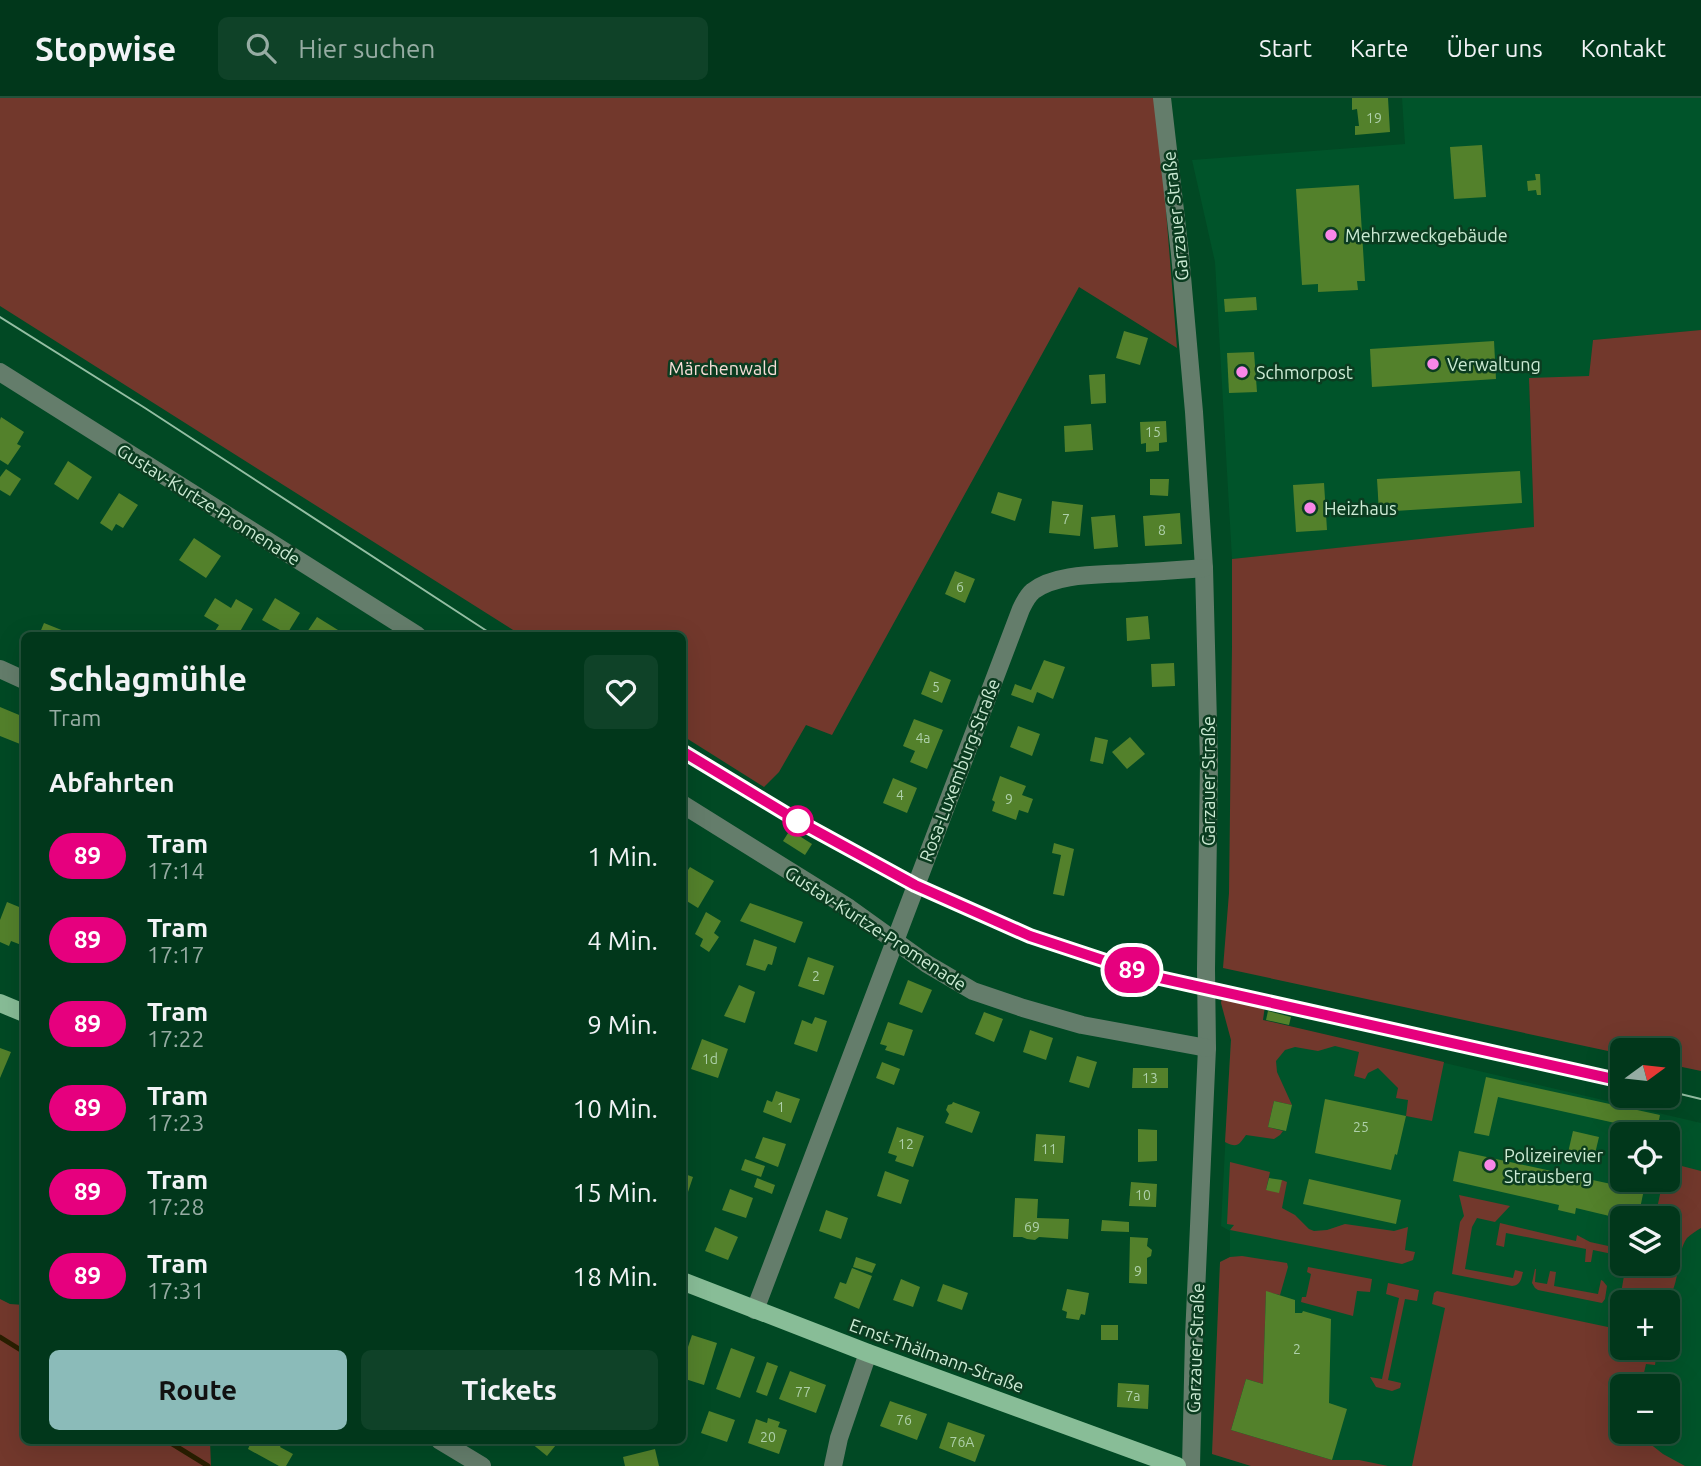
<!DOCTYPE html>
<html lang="de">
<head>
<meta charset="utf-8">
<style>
	body { margin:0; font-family:Ubuntu,sans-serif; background:#0f4228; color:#f1f3f6; height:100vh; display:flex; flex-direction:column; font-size:26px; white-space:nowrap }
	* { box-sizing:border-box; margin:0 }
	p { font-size:23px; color:#96aca3 }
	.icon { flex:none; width:38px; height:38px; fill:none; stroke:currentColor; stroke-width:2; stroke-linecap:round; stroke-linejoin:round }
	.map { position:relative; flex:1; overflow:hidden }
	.drawer { position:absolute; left:21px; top:534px; width:665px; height:812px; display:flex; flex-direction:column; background:#01371b; border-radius:10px; box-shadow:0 7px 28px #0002,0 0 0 2px #23513a }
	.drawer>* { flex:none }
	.badge { padding:0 14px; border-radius:23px; font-size:24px; line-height:46px }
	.needle { width:46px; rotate:75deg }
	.buttons { position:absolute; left:1610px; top:940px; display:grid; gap:14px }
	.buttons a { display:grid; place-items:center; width:70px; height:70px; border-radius:10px; background:#01371b; box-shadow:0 7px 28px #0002,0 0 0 2px #23513a; font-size:35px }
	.map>.badge { position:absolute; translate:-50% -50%; box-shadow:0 0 0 4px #fff }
	h2 { padding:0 28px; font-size:26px; line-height:63px }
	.round { display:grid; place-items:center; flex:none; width:74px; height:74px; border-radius:10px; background:#0f4228 }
	.overview { display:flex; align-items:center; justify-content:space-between; height:119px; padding:0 28px }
	h1 { font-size:33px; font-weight:700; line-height:52px }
	.cta { display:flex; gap:14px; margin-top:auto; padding:14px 28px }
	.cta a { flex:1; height:80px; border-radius:10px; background:#8bbbb9; color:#111; font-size:28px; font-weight:700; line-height:80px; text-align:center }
	.cta a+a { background:#0f4228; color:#f1f3f6 }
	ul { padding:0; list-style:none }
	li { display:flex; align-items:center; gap:21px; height:84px; padding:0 28px }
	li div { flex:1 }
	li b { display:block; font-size:26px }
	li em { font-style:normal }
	li .badge { min-width:77px; font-weight:700; text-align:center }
	header { display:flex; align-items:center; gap:42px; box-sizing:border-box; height:98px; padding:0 35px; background:#01371b; border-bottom:2px solid #23513a }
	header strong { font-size:33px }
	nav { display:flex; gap:38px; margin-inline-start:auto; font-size:24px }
	.search { width:490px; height:63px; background:#0f4228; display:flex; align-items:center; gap:18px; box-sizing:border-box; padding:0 24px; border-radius:10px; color:#96aca3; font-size:26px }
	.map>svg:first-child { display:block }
</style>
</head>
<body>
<header>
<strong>Stopwise</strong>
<div class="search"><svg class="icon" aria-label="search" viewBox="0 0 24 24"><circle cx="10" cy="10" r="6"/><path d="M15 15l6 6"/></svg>Hier suchen</div>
<nav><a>Start</a><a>Karte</a><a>Über uns</a><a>Kontakt</a></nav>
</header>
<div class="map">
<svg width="1701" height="1368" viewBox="0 0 1701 1368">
	<rect width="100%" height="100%" fill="#014924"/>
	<!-- built -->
	<g fill="#00542a" fill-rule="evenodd">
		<path d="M1402,0H1701V232L1593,242L1589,279L1529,286L1534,430L1232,461L1215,164L1192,62L1405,46Z"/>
		<path d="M1232,915L1701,1025V1368H1251L1212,1356L1220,1164L1230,1159V1133L1221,1128ZM1622,1036H1668V1082H1622ZM1622,1120H1668V1166H1622ZM1622,1204H1668V1250H1622ZM1622,1288H1668V1334H1622Z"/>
	</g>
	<!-- green -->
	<g fill="#72382c">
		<path d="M0,0H1157L1177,250L1079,189L832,637L806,627L779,674L764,689L683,638L682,537H521L0,208Z"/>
		<path d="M1701,232V973L1668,966V952H1622V956L1223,870L1229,795L1232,548V461L1534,429L1529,280L1589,278L1593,242Z"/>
		<path d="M1222,898L1265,908L1263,922L1444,964L1432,1023L1406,1018L1408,1002L1396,1000L1398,990L1378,970L1368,975L1365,981L1354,978L1359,954L1335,948L1318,953L1295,949L1285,952L1276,963L1277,974L1292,1007L1274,1003L1268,1029L1283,1033L1280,1037L1274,1041L1246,1037C1239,1046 1238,1051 1225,1044L1231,942L1221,905Z"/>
		<path d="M1673,1055H1676L1674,1066L1701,1073V1130C1696,1133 1691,1136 1687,1140C1675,1157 1682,1184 1666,1204H1622V1208L1619,1207L1626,1166H1668V1120H1655L1663,1082H1668V1061Z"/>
		<path d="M1230,1064L1270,1074L1266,1092L1282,1082L1287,1084L1282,1110L1295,1117L1309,1131L1314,1133L1327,1132L1345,1126L1394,1133L1408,1129L1405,1152L1415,1154L1413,1162L1402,1166L1230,1132L1234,1127L1227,1126Z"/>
		<path d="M1459,1097L1510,1108L1495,1124L1477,1120L1472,1129L1465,1171L1513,1180L1515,1172L1523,1174C1521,1181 1521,1187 1512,1188L1452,1176L1460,1124L1464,1118Z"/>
		<path d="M1500,1125L1576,1143L1577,1137L1590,1144L1622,1151V1158L1593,1152L1591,1164H1585L1586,1151L1506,1135L1504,1149L1496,1147Z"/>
		<path d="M1242,1158L1287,1165L1288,1169L1280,1197L1266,1194L1263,1286L1246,1281L1231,1332L1332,1362H1359L1388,1368H1251L1212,1356L1220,1164L1230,1159Z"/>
		<path d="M1308,1169L1372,1181L1370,1194L1357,1193L1353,1218L1301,1204L1302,1199H1306L1311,1176L1307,1174Z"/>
		<path d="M1535,1171H1536L1535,1184L1547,1186L1550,1173L1556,1174L1554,1188L1598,1196L1601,1182L1603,1183L1607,1188L1605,1201L1602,1205L1538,1192L1535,1190L1532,1185Z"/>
		<path d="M1388,1185L1419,1192L1417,1203L1405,1201L1388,1282L1401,1285L1400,1290L1392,1293L1376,1289L1370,1279L1382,1281L1399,1200L1386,1196Z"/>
		<path d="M1437,1193L1622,1232V1250H1654L1656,1260L1655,1267L1646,1266L1641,1288H1622V1334H1635L1663,1356L1685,1368H1412L1445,1210L1432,1206L1434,1195Z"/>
		<path d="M0,1201L10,1206L24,1207V1342H210L211,1368H0Z"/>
	</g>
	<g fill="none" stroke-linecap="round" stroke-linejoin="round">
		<!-- stream -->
		<g stroke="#291f00" stroke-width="5">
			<path d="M0,1239L24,1254"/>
			<path d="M166,1342L208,1368"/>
		</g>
	</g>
	<!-- building -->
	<g fill="#53812b">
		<path d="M1352,0H1388L1390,34L1355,37V28H1359L1357,11L1352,12Z"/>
		<path d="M1482,47L1486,99L1454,101L1450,49Z"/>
		<path d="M1535,76H1540L1541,97H1537L1536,92L1528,93L1527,83L1536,82Z"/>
		<path d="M1359,87L1365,183H1357L1358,192L1318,194V186L1302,187L1296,91Z"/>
		<path d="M1256,199L1257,212L1225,214L1224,201Z"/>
		<path d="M1124,233L1148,240L1140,267L1116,260Z"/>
		<path d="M1494,243L1496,281L1372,289L1370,251Z"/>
		<path d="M1254,254L1257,294L1229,295L1227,255Z"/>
		<path d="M1105,276L1106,305L1091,306L1089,277Z"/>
		<path d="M1,319L24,334L17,346L21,348L8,367L0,362V322Z"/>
		<path d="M1166,323L1167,344L1159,345V353L1146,354V345L1141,346L1140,324Z"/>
		<path d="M1091,326L1093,352L1065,354L1064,328Z"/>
		<path d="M68,363L92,379L78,402L54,386Z"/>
		<path d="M6,371L21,381L10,398L0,392V379Z"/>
		<path d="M1520,373L1522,405L1379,414L1377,381Z"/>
		<path d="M1150,381H1169L1168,398L1150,397Z"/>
		<path d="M1324,385L1327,432L1296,434L1293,387Z"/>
		<path d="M998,394L1022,401L1015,423L991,415Z"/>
		<path d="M119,395L138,407L123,430L116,426L112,433L100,425Z"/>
		<path d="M1052,403L1083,407L1080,438L1049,435Z"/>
		<path d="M1180,415L1182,446L1145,448L1143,418Z"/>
		<path d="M1115,417L1118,449L1094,451L1091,419Z"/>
		<path d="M194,440L221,458L206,480L179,462Z"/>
		<path d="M955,473L975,481L965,505L945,496Z"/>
		<path d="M215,500L231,510L236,501L253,511L238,537H222L215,533L219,527L204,518Z"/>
		<path d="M275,500L300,515L287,536L262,522Z"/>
		<path d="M1148,518L1150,541L1127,543L1126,520Z"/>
		<path d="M317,519L338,532L335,537H305Z"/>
		<path d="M44,525L74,537H39Z"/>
		<path d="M1044,562L1065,569L1053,601L1037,594L1033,605L1011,597L1015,586L1031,592Z"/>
		<path d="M1174,565L1175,588L1152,589L1151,566Z"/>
		<path d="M930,573L951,582L942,605L921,596Z"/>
		<path d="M0,609L24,619V637H23L20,646L0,638Z"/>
		<path d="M914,621L943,632L927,671L910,664L915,653L903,648Z"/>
		<path d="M1018,628L1040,636L1032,658L1010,649Z"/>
		<path d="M1095,639L1108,642L1103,666L1090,663Z"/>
		<path d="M1130,639L1145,656L1127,671L1112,654Z"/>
		<path d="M1000,678L1026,688L1022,697L1033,701L1028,715L1019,712L1016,722L992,713L995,704L992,702Z"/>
		<path d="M893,680L917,690L907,715L883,705Z"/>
		<path d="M790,732L812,746L805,757L783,743Z"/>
		<path d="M1054,745L1074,751L1064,798L1053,796L1061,757L1052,755Z"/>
		<path d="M690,769L714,783L698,810L682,800V781Z"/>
		<path d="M7,804L24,811V848L11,843L9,848L0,844V822Z"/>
		<path d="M750,805L803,824L795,845L740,823Z"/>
		<path d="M706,814L721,823L714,835L719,839L709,854L700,848L703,841L695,836Z"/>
		<path d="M754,841L777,849L772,867L768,866L765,873L746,867Z"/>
		<path d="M808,859L834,868L824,897L798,888Z"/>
		<path d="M908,882L932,892L922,915L899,906Z"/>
		<path d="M739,887L755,894L745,925L724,918Z"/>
		<path d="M1268,913L1291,919L1289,927L1266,922Z"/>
		<path d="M984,914L1003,921L994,944L975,936Z"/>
		<path d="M815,919L827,923L817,954L794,946L802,922L812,926Z"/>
		<path d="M888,924L913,932L904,958L885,952L887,948L880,946Z"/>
		<path d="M1030,932L1053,940L1046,962L1023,954Z"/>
		<path d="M702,941L728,951L718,980L691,971Z"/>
		<path d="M0,950L11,954L0,980Z"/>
		<path d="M1077,958L1097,964L1089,990L1069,984Z"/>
		<path d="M882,964L900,971L894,987L876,980Z"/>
		<path d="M1133,970H1168V990H1132Z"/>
		<path d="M1486,979L1660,1017L1656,1036H1622L1624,1027L1498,999L1489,1038L1474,1035Z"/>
		<path d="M776,993L800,1001L791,1025L763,1014L767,1002L772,1004Z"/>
		<path d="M1325,1001L1406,1018L1397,1057L1395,1056L1391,1072L1315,1055Z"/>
		<path d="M1274,1003L1292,1007L1286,1033L1268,1029Z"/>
		<path d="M953,1004L980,1014L972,1035L945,1025L949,1016L946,1012L948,1007L952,1006Z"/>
		<path d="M897,1029L924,1038L913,1069L895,1063L897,1058L888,1055Z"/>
		<path d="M1138,1031L1157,1032V1063L1138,1064Z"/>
		<path d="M1573,1033L1599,1039L1593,1064L1567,1059Z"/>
		<path d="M1036,1036L1065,1038L1063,1065L1034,1063Z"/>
		<path d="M763,1039L786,1046L778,1069L755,1060Z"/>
		<path d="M1621,1041L1622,1082H1646L1638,1120L1622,1121L1576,1110L1575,1116L1558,1112L1559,1107L1453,1083L1459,1053L1611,1086Z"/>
		<path d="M745,1061L765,1068L761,1079L741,1072Z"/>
		<path d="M885,1073L909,1082L901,1106L877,1098Z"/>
		<path d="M682,1075L693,1079L683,1109H682Z"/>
		<path d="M757,1080L775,1087L772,1096L754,1089Z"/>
		<path d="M1269,1080L1282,1082L1279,1095L1266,1092Z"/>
		<path d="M1309,1081L1401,1102L1396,1126L1303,1106Z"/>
		<path d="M1131,1084L1157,1086L1156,1109L1129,1108Z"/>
		<path d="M730,1091L753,1100L746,1120L722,1112Z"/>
		<path d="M1015,1100L1038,1101L1037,1120L1069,1121L1068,1141L1039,1139L1035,1142L1027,1141L1022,1139H1013Z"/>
		<path d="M826,1112L848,1120L841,1141L819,1133Z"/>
		<path d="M1102,1122L1129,1124V1134L1101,1133Z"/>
		<path d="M715,1129L738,1139L728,1162L705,1153Z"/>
		<path d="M1130,1139L1148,1140L1147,1148L1152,1152L1151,1158L1147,1160V1186L1129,1185Z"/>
		<path d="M856,1159L876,1166L872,1175L853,1169Z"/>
		<path d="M852,1170L872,1178L859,1211L834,1200L840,1184L846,1186Z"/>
		<path d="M901,1181L920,1189L913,1209L893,1202Z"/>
		<path d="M943,1186L968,1195L962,1212L937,1203Z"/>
		<path d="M1067,1191L1089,1195L1085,1217L1081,1216L1079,1222L1066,1220L1067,1214L1062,1212Z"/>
		<path d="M1266,1193L1295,1202V1215H1302L1303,1213L1331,1221L1329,1305L1347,1311L1332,1362L1231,1332L1246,1281L1263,1286Z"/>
		<rect x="1101" y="1227" width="17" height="15"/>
		<path d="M692,1237L717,1245L704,1287L682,1280V1267Z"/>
		<path d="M731,1250L755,1259L740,1300L716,1291Z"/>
		<path d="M767,1264L778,1268L767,1298L756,1294Z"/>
		<path d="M790,1273L826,1287L816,1315L779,1301Z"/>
		<path d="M1118,1285L1149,1287L1148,1311L1117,1309Z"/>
		<path d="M890,1303L927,1316L917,1342L880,1328Z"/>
		<path d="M709,1313L735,1322L727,1344L701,1335Z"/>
		<path d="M768,1320L780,1324L778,1329L787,1332L779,1356L748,1345L756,1321L767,1325Z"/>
		<path d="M948,1324L985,1337L975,1364L939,1350Z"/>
		<path d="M252,1342H284L280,1349L293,1356L286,1368H279L248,1351Z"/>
		<path d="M533,1342H560L547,1358L531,1345Z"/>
		<path d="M655,1351L659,1368H625L623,1359Z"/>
	</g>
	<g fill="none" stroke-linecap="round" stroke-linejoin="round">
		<!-- minor -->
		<g stroke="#647d6b" stroke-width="18">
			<path d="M1162,0L1180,156L1194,314L1204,470L1209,665L1206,871L1207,950L1194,1239L1191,1368"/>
			<path d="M0,274L417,537"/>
			<path d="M0,571L24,582"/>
			<path d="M682,706L849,810L927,866L973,893L1023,910L1082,927L1207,950"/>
			<path d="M755,1212L1021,511C1024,505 1027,498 1033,493C1056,475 1100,477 1128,475C1153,474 1179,472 1204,470"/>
			<path d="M439,1342L482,1368"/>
			<path d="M833,1368L839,1340L868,1255"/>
		</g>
		<!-- major -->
		<g stroke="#88bd97" stroke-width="18">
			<path d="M0,905L24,915"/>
			<path d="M682,1183L868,1255L1177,1368"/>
		</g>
		<!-- tram -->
		<g stroke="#94bea3" stroke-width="2">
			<path d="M0,219L145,310L493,537"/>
			<path d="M682,653L798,723L915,787L1030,838L1151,878L1622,983"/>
			<path d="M1668,993L1701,1001"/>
		</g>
	</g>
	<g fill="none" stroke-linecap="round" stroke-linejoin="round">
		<defs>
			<path id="line" d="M682,653L798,723L915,787L1030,838L1151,878L1622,983"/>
		</defs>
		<!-- line casing -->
		<use href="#line" stroke="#fff" stroke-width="16"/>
		<!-- line -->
		<use href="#line" stroke="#e6007e" stroke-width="10"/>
	</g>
	<!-- markers -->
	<g fill="#f987e8" stroke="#0b3c20" stroke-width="2.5">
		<circle cx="1331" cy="137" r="7"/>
		<circle cx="1433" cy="266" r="7"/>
		<circle cx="1242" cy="274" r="7"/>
		<circle cx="1310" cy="410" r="7"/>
		<circle cx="1490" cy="1067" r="7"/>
	</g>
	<circle fill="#fff" stroke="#e6007e" stroke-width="3.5" cx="798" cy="723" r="14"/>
	<g text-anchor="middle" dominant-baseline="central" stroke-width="5" stroke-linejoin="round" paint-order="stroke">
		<!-- number labels -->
		<g font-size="14" fill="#aed0aa">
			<text x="1374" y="20">19</text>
			<text x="1153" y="334">15</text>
			<text x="1066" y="421">7</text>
			<text x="1162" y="432">8</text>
			<text x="960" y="489">6</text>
			<text x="936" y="589">5</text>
			<text x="923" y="640">4a</text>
			<text x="900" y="697">4</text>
			<text x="1009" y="701">9</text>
			<text x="816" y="878">2</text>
			<text x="710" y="961">1d</text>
			<text x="1150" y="980">13</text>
			<text x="781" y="1009">1</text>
			<text x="1361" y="1029">25</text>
			<text x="906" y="1046">12</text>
			<text x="1049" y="1051">11</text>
			<text x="1143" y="1097">10</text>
			<text x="1032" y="1129">69</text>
			<text x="1138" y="1173">9</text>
			<text x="1297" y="1251">2</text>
			<text x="803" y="1294">77</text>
			<text x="1133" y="1298">7a</text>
			<text x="904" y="1322">76</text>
			<text x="768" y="1339">20</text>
			<text x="962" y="1344">76A</text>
		</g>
		<!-- street labels -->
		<g font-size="18" fill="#ccebd4" stroke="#0b3c20">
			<text transform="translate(1175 118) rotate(-96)">Garzauer Straße</text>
			<text transform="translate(209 406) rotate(32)">Gustav-Kurtze-Promenade</text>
			<text transform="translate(959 672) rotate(-69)">Rosa-Luxemburg-Straße</text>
			<text transform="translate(1208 683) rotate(-90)">Garzauer Straße</text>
			<text transform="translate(876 830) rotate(33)">Gustav-Kurtze-Promenade</text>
			<text transform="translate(1195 1250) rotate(-88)">Garzauer Straße</text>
			<text transform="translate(937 1257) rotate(20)">Ernst-Thälmann-Straße</text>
		</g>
		<!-- poi labels -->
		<g font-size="18" fill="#ccebd4" stroke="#0b3c20" text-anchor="start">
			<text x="1345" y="137">Mehrzweckgebäude</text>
			<text x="1447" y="266">Verwaltung</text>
			<text x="1256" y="274">Schmorpost</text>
			<text x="1324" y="410">Heizhaus</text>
			<text x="1504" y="1057">Polizeirevier<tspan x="1504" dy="21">Strausberg</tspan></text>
		</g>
		<!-- park labels -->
		<g font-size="18" fill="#f8ddd7" stroke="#0b3c20">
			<text x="723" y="270">Märchenwald</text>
		</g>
	</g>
</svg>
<div class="buttons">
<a><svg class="needle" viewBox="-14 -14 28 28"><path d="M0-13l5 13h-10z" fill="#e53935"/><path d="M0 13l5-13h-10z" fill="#96aca3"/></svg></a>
<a><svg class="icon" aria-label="locate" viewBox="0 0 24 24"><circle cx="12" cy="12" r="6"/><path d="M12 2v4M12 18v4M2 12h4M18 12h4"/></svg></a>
<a><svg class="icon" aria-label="layers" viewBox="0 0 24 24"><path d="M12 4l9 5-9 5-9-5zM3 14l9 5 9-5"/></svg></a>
<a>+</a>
<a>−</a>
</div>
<b class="badge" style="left:1132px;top:872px;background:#e6007e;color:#fff">89</b>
<section class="drawer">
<div class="overview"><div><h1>Schlagmühle</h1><p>Tram</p></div><a class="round"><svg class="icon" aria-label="heart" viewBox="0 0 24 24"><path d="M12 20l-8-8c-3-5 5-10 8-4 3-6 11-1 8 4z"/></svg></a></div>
<h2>Abfahrten</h2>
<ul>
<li><span class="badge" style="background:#e6007e;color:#fff">89</span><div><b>Tram</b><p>17:14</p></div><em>1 Min.</em></li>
<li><span class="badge" style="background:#e6007e;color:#fff">89</span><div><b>Tram</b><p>17:17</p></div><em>4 Min.</em></li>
<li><span class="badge" style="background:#e6007e;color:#fff">89</span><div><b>Tram</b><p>17:22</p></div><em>9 Min.</em></li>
<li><span class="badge" style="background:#e6007e;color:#fff">89</span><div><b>Tram</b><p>17:23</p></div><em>10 Min.</em></li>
<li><span class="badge" style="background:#e6007e;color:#fff">89</span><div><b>Tram</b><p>17:28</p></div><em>15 Min.</em></li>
<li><span class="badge" style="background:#e6007e;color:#fff">89</span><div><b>Tram</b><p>17:31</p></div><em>18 Min.</em></li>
</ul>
<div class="cta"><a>Route</a><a>Tickets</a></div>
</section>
</div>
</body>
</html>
